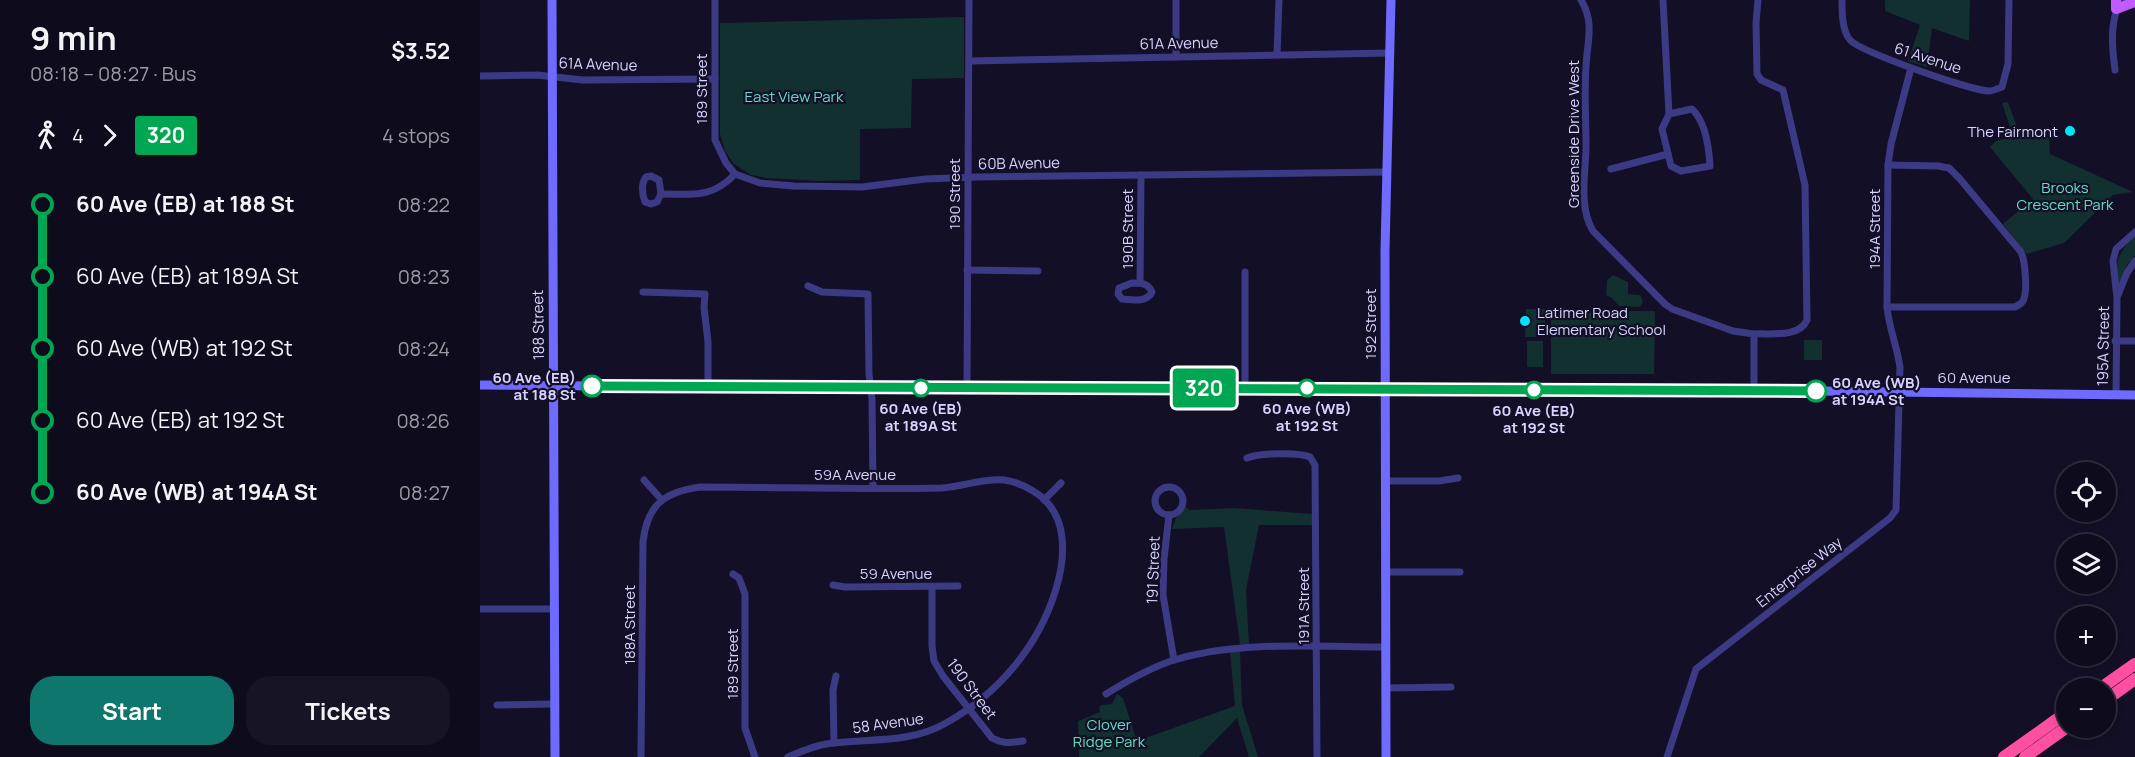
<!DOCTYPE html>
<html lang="en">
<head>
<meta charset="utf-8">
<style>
	body { margin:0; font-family:Manrope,sans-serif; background:#171425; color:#f1f3f6; height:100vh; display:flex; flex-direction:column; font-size:22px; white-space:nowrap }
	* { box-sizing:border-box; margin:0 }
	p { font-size:20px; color:#9b9ba3 }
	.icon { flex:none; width:33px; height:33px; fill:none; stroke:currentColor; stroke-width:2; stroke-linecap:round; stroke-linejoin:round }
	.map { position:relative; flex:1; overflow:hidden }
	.drawer { display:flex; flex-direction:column; background:#0e0b1c; width:480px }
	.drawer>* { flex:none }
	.badge { padding:0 12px; border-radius:4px; font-size:21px; line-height:39px }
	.fabs { position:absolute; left:1576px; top:462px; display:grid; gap:12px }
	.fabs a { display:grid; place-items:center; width:60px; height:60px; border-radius:50%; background:#0e0b1c; box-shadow:0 3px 9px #0003,0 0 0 2px #2e2b3b; font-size:30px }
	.map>.badge { position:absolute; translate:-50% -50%; box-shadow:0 0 0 3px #fff }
	.legs { display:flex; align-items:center; gap:9px; height:66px; padding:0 30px; font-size:20px }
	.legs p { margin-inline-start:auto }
	.summary { display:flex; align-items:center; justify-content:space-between; height:102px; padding:0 30px }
	h1 { font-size:33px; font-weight:700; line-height:45px }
	.button { display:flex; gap:12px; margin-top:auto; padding:12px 30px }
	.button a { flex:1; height:69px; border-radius:24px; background:#0f766e; color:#fff; font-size:24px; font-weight:700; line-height:69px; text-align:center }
	.button a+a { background:#171425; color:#f1f3f6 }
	ul { padding:0 30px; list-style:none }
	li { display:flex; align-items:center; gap:21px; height:72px; font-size:22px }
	li i { display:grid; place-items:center; width:9px; height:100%; margin:0 8px; background:currentColor }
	li i::after { content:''; width:15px; height:15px; margin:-8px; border:4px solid; border-radius:50%; background:#0e0b1c }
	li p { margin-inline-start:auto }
	li:first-child i { background:linear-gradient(#0000 50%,currentColor 0) }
	li:last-child i { background:linear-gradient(currentColor 50%,#0000 0) }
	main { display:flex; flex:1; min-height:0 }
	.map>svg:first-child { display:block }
</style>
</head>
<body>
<main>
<section class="drawer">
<div class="summary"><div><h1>9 min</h1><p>08:18 – 08:27 · Bus</p></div><b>$3.52</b></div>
<div class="legs"><svg class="icon" aria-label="walk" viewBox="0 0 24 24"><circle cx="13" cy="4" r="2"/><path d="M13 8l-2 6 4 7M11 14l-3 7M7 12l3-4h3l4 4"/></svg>4<svg class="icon" aria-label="forward" viewBox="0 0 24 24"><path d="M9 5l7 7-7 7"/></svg><b class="badge" style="background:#00a651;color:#fff">320</b><p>4 stops</p></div>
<ul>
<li><i style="color:#00a651"></i><b>60 Ave (EB) at 188 St</b><p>08:22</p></li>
<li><i style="color:#00a651"></i><span>60 Ave (EB) at 189A St</span><p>08:23</p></li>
<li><i style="color:#00a651"></i><span>60 Ave (WB) at 192 St</span><p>08:24</p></li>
<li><i style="color:#00a651"></i><span>60 Ave (EB) at 192 St</span><p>08:26</p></li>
<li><i style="color:#00a651"></i><b>60 Ave (WB) at 194A St</b><p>08:27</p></li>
</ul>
<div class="button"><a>Start</a><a>Tickets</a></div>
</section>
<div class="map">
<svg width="1655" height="757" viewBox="0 0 1655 757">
	<rect width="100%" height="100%" fill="#130f26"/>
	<!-- green -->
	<g fill="#12302f">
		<path d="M1405,0H1490L1489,41L1452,28L1447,67L1428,61L1440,25L1405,11Z"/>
		<path d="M484,17V78L432,79L431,128L380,129V180L340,181L286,178L271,175L254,164L245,151L240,134V23Z"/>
		<path d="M1528,102L1540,135H1569L1570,154L1653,192L1633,195L1584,243L1547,254L1523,224L1553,199L1510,147L1516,141L1531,137L1532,133L1522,103Z"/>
		<path d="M1653,237H1655V256L1647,265L1639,285C1634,262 1638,254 1653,237Z"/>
		<path d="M1133,275L1148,282V294L1160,295L1163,301L1160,307L1139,306L1132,298L1126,295L1127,280Z"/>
		<path d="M1046,309H1065V337H1045Z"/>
		<path d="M1071,311H1175L1174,374H1071Z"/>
		<rect x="1324" y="340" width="18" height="20"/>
		<rect x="1047" y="341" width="16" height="26"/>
		<path d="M705,507L710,510L754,508L832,514V525H779L766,590L769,644H760L744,527L692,529L696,518Z"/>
		<path d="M760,651L762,705L778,757H769L757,718L719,757H599L598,721L620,712L619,708L621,705L632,704L637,694L643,698L657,741L755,706L750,652Z"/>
	</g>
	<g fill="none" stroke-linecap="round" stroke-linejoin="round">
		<!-- street -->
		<g stroke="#3d3a85" stroke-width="7">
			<path d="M235,0V140L246,163L255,174L280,183L314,186L382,187L445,179L497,177L907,172"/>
			<path d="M1101,0C1115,23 1107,42 1106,67C1104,93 1106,119 1106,145C1106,173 1098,206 1113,231L1185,304L1192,309L1253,331L1274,334V390"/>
			<path d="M1183,0L1189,114L1182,129L1191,166L1201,171L1230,166C1229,148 1226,122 1212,109L1189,114"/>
			<path d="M1362,0C1362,12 1362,31 1370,40C1381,52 1492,91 1509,91C1513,91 1519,88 1522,87L1528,64L1529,0"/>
			<path d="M797,54L799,0"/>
			<path d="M696,57V0"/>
			<path d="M489,61L910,53"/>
			<path d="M1635,70C1632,48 1629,19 1642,0"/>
			<path d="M0,76L57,75L103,80L235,79"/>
			<path d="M1131,169L1188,154"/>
			<path d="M171,176L179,180L181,194L177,202L171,204L165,202C162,194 161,183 166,177Z"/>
			<path d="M181,194C211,194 232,199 255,174"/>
			<path d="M487,270L558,271"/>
			<path d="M652,283C661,283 668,283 672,292C667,303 652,300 642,299L638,294L639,288Z"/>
			<path d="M660,283L661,175"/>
			<path d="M328,286L342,292L388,294L389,374L392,399L393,488"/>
			<path d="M163,292L225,294L224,307L228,342V387"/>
			<path d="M1638,295L1647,273L1655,261"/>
			<path d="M1407,307H1535C1539,305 1541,304 1543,301C1548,292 1545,260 1541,252L1480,179L1469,168L1458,166L1408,165"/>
			<path d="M1274,334C1291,333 1319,338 1327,320L1325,185L1303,90L1281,80L1277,74L1276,23L1278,0"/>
			<path d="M1635,341H1655"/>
			<path d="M487,388L489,0"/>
			<path d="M765,389V272"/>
			<path d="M1636,394L1637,298L1633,261L1636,249L1655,232"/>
			<path d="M767,458C778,453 819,452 830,457L835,465L837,757"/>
			<path d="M164,480L181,499"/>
			<path d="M905,481H959L978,478"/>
			<circle cx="689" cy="501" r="14"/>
			<path d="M564,500L581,483"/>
			<path d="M689,515L684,559L683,595L694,660"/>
			<path d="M905,572H980"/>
			<path d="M253,574L259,578L265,594V728L275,757"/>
			<path d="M353,585L365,587L478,586"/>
			<path d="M452,587V646L454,661L463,676L512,738C523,744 531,743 543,741"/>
			<path d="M0,609H74"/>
			<path d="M906,688L971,687"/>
			<path d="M626,694C647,681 668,669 691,661C755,640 839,647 905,647"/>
			<path d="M17,705L74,704"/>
			<path d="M354,743L353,690L356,676"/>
			<path d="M161,757L163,542C167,505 184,492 220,487C300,487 381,490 461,488C482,487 503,478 524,480C534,481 545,486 553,491C589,512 586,556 576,589C559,646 518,694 466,723C430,744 387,738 346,744C333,746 320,752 308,757"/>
			<path d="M1187,757L1216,669L1410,518L1416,510L1420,367C1417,346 1409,328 1407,307L1408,165L1411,144L1431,68"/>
		</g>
		<!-- secondary -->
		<g stroke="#6f6bff" stroke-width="9">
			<path d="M72,0L75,757"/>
			<path d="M0,385L228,387L1180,389L1655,395"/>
			<path d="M906,757L905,250L911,0"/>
		</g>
		<!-- primary -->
		<path stroke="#c25bff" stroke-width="10" d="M1636,0V9L1655,2"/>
		<!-- highway -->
		<g stroke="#ff4fa3" stroke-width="12">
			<path d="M1621,688L1655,664"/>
			<path d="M1626,700L1655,679"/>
			<path d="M1524,757L1587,712"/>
			<path d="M1545,757L1587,727"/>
		</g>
	</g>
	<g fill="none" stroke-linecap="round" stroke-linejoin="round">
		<defs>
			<path id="line-1" d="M112,386L1336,391"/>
		</defs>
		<!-- line-1 casing -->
		<use href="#line-1" stroke="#fff" stroke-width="14"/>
		<!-- line-1 -->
		<use href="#line-1" stroke="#00a651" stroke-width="9"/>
	</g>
	<!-- markers -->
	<g fill="#00e5ff" stroke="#130f26" stroke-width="2">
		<circle cx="1590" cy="131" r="6"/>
		<circle cx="1045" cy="321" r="6"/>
	</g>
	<g fill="#fff" stroke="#00a651" stroke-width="3">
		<circle cx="112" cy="386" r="10"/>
		<circle cx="441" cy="388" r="8"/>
		<circle cx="827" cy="388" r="8"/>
		<circle cx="1054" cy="390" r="8"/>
		<circle cx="1336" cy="391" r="10"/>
	</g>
	<g text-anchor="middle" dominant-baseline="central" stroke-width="4.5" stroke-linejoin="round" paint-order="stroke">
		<!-- street labels -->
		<g font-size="15" fill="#d9d4ff" stroke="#130f26">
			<text transform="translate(699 43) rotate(-1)">61A Avenue</text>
			<text transform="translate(1448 58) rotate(18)">61 Avenue</text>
			<text transform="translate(118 64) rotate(2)">61A Avenue</text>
			<text transform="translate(221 89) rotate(-90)">189 Street</text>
			<text transform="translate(1093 134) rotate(-90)">Greenside Drive West</text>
			<text transform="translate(539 163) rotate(-1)">60B Avenue</text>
			<text transform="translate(474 194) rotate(-90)">190 Street</text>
			<text transform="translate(647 229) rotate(-90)">190B Street</text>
			<text transform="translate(1394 229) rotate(-90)">194A Street</text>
			<text transform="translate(890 324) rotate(-90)">192 Street</text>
			<text transform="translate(58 325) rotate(-91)">188 Street</text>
			<text transform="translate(1623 346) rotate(-89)">195A Street</text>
			<text x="1494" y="377">60 Avenue</text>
			<text x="375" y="474">59A Avenue</text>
			<text transform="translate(673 570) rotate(-88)">191 Street</text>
			<text transform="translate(1319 572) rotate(-38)">Enterprise Way</text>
			<text x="416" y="573">59 Avenue</text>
			<text transform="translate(823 606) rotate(-90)">191A Street</text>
			<text transform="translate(149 625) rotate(-90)">188A Street</text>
			<text transform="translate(252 664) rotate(-90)">189 Street</text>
			<text transform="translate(492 689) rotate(53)">190 Street</text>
			<text transform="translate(408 723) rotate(-8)">58 Avenue</text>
		</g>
		<!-- park labels -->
		<g font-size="15" fill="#5fe0c0" stroke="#130f26">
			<text x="314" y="96">East View Park</text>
			<text x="1585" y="187">Brooks<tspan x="1585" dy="17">Crescent Park</tspan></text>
			<text x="629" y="724">Clover<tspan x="629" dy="17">Ridge Park</tspan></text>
		</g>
		<!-- poi labels -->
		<g font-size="15" fill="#d9d4ff" stroke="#130f26" text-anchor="end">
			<text x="1578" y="131">The Fairmont</text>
			<text x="1057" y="312" text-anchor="start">Latimer Road<tspan x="1057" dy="17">Elementary School</tspan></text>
		</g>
		<!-- stop labels -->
		<g font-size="15" font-weight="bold" fill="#d9d4ff" stroke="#130f26">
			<text x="96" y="377" text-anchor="end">60 Ave (EB)<tspan x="96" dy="17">at 188 St</tspan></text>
			<text x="1352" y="382" text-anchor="start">60 Ave (WB)<tspan x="1352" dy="17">at 194A St</tspan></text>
			<text x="441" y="408">60 Ave (EB)<tspan x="441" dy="17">at 189A St</tspan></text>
			<text x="827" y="408">60 Ave (WB)<tspan x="827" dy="17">at 192 St</tspan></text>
			<text x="1054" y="410">60 Ave (EB)<tspan x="1054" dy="17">at 192 St</tspan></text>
		</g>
	</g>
</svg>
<div class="fabs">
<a><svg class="icon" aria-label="locate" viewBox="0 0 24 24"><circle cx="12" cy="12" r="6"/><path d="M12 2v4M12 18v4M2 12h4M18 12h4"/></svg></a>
<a><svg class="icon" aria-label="layers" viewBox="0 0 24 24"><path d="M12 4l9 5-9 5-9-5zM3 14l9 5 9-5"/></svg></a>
<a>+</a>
<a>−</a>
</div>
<b class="badge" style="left:724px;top:388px;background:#00a651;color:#fff">320</b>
</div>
</main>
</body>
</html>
